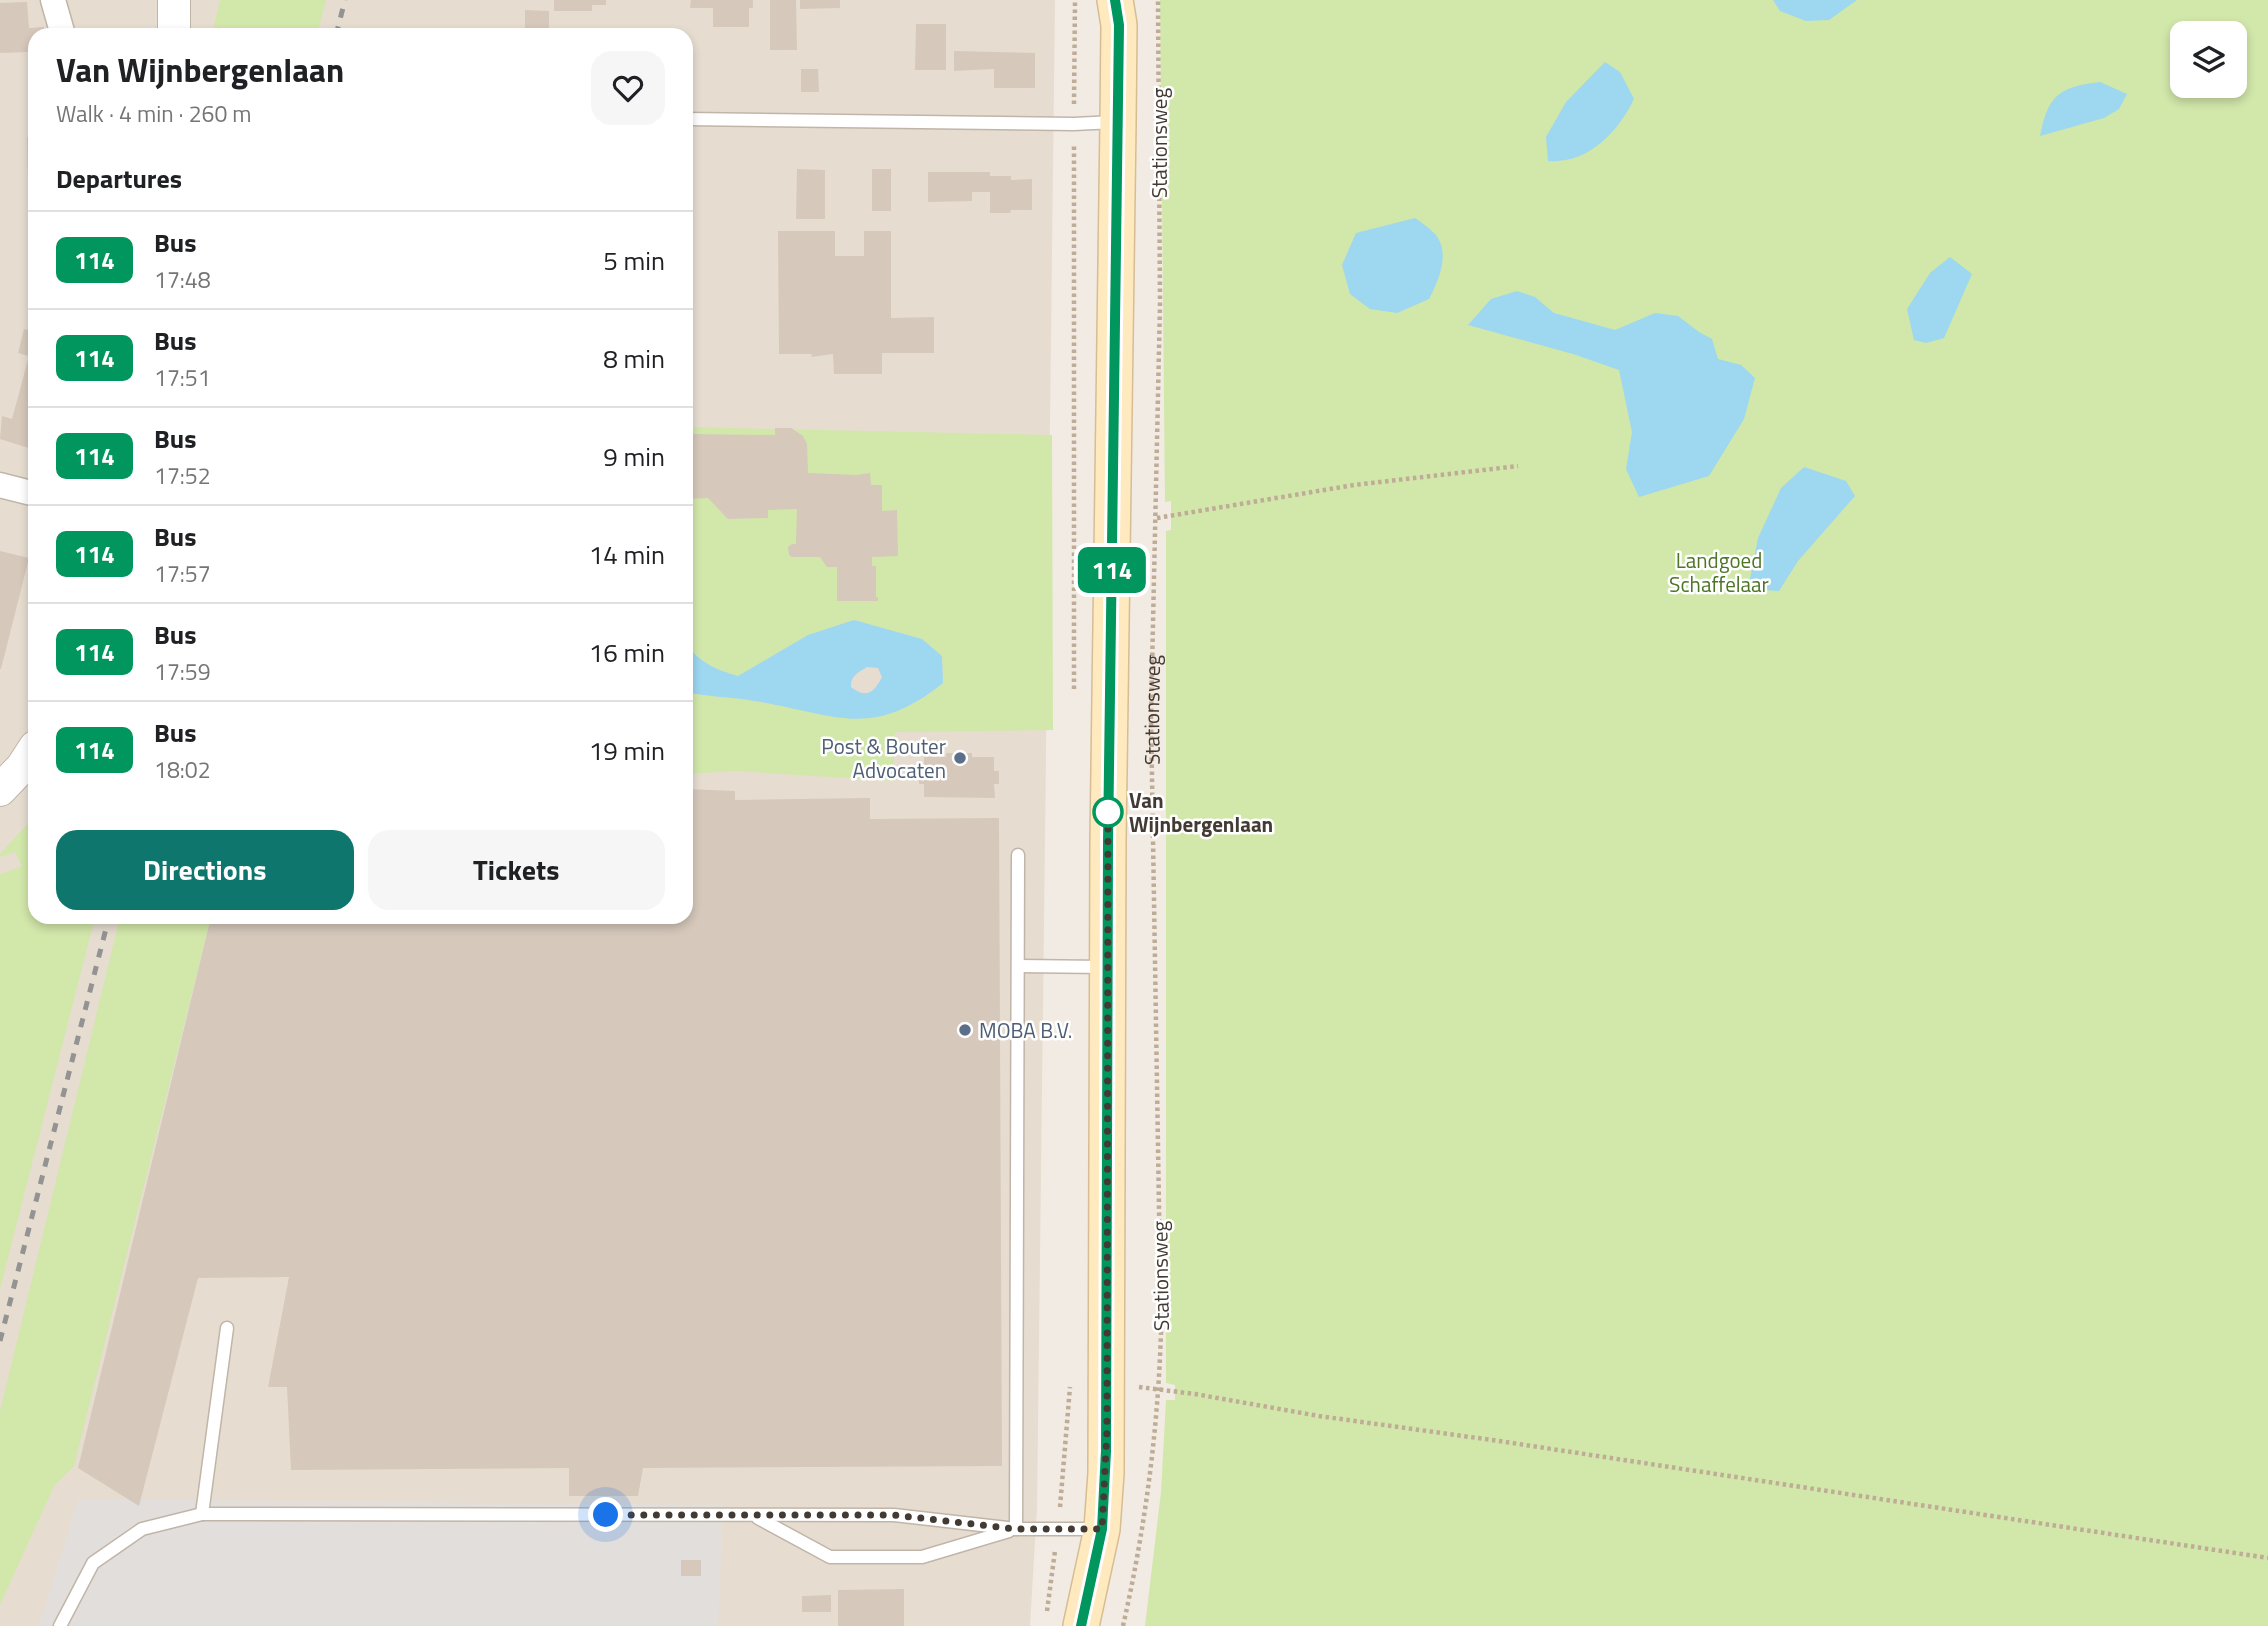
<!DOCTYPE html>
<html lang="en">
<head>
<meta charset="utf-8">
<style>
	body { margin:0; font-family:"Titillium Web",sans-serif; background:#f6f6f6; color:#202124; height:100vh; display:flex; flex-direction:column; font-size:26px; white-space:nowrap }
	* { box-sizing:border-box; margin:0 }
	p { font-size:23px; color:#757577 }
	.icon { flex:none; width:38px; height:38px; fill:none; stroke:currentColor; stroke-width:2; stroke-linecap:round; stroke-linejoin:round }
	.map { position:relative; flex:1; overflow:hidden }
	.sheet { position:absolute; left:28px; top:28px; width:665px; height:896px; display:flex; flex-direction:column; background:#fff; border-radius:21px; box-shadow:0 4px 10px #0003 }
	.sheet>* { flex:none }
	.badge { padding:0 14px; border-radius:10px; font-size:24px; line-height:46px }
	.tools { position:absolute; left:2170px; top:21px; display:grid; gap:14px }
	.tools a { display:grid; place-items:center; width:77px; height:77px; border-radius:14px; background:#fff; box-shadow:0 4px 10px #0003; font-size:35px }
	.you { position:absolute; width:35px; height:35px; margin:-18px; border:5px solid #fff; border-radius:50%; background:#1a73e8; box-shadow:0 0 0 10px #1a73e833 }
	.map>.badge { position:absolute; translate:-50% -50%; box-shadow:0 0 0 4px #fff }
	h2 { padding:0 28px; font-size:26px; line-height:63px }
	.round { display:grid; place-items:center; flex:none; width:74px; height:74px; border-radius:21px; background:#f6f6f6 }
	.summary { display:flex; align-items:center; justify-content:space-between; height:119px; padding:0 28px }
	h1 { font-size:33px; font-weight:700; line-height:52px }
	.action { display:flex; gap:14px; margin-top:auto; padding:14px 28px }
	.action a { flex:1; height:80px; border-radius:21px; background:#0f766e; color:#fff; font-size:28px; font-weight:700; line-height:80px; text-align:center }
	.action a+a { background:#f6f6f6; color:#202124 }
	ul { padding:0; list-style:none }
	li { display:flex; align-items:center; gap:21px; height:98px; padding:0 28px; border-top:2px solid #e0e0e0 }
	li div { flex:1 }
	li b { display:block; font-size:26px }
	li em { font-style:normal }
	li .badge { min-width:77px; font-weight:700; text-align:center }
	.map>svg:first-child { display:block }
</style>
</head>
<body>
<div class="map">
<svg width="2268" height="1626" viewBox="0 0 2268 1626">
	<rect width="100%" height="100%" fill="#f2ebe3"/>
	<!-- residential -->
	<path fill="#e6ddd0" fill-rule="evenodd" d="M0,0H1055L1037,1508L1030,1626H0ZM35,35H686V917H35Z"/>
	<!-- green -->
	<g fill="#d2e7aa" fill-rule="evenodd">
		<path d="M220,0H326L317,35H212Z"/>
		<path d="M1160,0H2268V1626H1145L1161,1492L1166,1400H1175V1385L1166,1383V531L1171,530V501L1165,502ZM2182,33H2235V86H2182Z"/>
		<path d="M686,427L1052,435L1053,730L895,732L893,781L735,771L686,774V692C709,697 732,697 755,701C835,713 872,741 943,683L942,656L922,639L854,620L808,635L738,676C717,670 697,662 686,642Z"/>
		<path d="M35,816V917H95L0,1289V874L22,866L15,852L0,857V854Z"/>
		<path d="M120,917H211L74,1466L54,1486L0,1605V1411Z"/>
	</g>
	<!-- parking -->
	<path fill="#e2dedb" d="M78,1499L723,1505L718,1626H39Z"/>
	<!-- water -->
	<g fill="#9dd7f0" fill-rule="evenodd">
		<path d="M1773,0H1857L1829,20L1806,21L1780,11Z"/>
		<path d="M1605,62L1620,72L1634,99C1618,132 1588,164 1548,161L1546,137L1566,102Z"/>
		<path d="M2100,82L2127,94L2119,109L2104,118L2040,136C2048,95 2059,87 2100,82Z"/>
		<path d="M1415,218C1421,222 1428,227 1433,232C1452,250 1439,280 1429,299L1397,313L1370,309L1350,294L1342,265L1356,233Z"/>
		<path d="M1950,257L1972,274L1944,338L1926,343L1914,340L1907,309L1930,273Z"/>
		<path d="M1517,291L1535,297L1554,313L1615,330L1655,313L1678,316L1699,332L1712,339L1718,359L1741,365L1755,378L1744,419L1709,476L1639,497L1626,469L1632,432L1619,370L1573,354L1468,325L1491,299Z"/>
		<path d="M1804,467L1846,481L1855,496L1798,561L1779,591L1748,589L1758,538L1781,488Z"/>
		<path d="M854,620L922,639L942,656L943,683C871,741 835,714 755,701C732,697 709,697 686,692V642C697,662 717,670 738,676L808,635ZM867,667L878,668L882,677C874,693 866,699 851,687C850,676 859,672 867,667Z"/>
	</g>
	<!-- building -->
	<g fill="#d6c8bb">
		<path d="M554,0H606V5H592V11H554Z"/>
		<path d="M691,0H753V8H749V27H713V8H690Z"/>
		<path d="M770,0H796L797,50H770Z"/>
		<path d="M800,0H840V8L800,9Z"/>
		<path d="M27,2L29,28L44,27V35H35V67H29L28,52L0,53V3Z"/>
		<path d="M525,10L549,11V35H525Z"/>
		<path d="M916,24H946V70H915Z"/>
		<path d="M954,51L1035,53V88H994V69L954,71Z"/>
		<path d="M801,69H818L819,92H801Z"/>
		<path d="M27,137H35V259H33L31,226L29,227Z"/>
		<path d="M797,169L825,170V219H796Z"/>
		<rect x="872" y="169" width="19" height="42"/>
		<path d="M928,172H990V176H1011V180L1032,179V210H1011L1010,213H990V192H972V201L928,202Z"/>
		<path d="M778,231H835V256H864V231H891V318L934,317V353H882V374H834L833,354L811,357L812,354H779Z"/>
		<path d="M24,329L35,332V450L0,439L2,416L12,419L29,356L18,353Z"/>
		<path d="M775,428H791L803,436L807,444L808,473L856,475L870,473L871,485H882V511L897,510L898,556L872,557V566H876V597H878V601H837V567H827L820,557H792L789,555L788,547L792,544H796L797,509L768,510V518L728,519L708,498L686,499V434L775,435Z"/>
		<path d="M0,551L29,558L1,669H0Z"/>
		<path d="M946,753H972V757H994V771H999V784H994L995,798L924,797V784H919V771H924V757H946Z"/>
		<path d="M686,789L735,791V800L870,798V819L999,818L1002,1466L643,1468L638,1496H569V1468L291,1470L287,1387H268L289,1277L198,1278L139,1506L78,1468L211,917H686Z"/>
		<rect x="681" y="1560" width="20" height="16"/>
		<path d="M904,1589V1626H838V1590Z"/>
		<path d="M831,1595V1612H802V1596Z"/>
	</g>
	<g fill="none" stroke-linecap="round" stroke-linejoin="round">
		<defs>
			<g id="service">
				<path d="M686,119L1074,124L1114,122"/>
				<path d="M1018,966L1105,967"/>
				<path d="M202,1514L227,1328"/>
				<path d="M758,1518L830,1557H922L1009,1531"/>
				<path d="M1016,1529L1018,855"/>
				<path d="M60,1626L93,1563L142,1529L202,1514L894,1515L1016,1529H1100"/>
			</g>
			<g id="minor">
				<path d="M53,0L63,35"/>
				<path d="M0,485L35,494"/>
			</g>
			<g id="tertiary">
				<path d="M174,35V0"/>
				<path d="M0,790L22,767L35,747"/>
			</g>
			<path id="secondary" d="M1081,1626L1102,1529L1106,1473L1108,842L1118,122L1119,25L1115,0"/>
		</defs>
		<!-- service casing -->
		<use href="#service" stroke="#c0b5a8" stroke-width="15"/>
		<!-- minor casing -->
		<use href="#minor" stroke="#c0b5a8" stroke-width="27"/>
		<!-- tertiary casing -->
		<use href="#tertiary" stroke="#c0b5a8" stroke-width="34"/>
		<!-- secondary casing -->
		<use href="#secondary" stroke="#d6bd93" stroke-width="38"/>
		<!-- path -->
		<g stroke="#bfac96" stroke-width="4.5" stroke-dasharray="3.5 3.5" stroke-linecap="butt">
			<path d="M1074,104L1075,0"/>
			<path d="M1157,518L1354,485L1518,466"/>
			<path d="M1074,689V144"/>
			<path d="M1139,1387L1195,1394L1319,1416L1499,1441L2268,1558"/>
			<path d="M1060,1507L1070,1387"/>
			<path d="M1047,1611L1055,1551"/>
			<path id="s1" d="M1123,1626C1145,1529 1158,1431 1161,1331L1151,715L1160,304L1158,0"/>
		</g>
		<!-- service -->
		<use href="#service" stroke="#fff" stroke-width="12"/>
		<!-- minor -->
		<use href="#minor" stroke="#fff" stroke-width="24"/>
		<!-- tertiary -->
		<use href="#tertiary" stroke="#fff" stroke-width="32"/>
		<!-- secondary -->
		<use href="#secondary" stroke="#ffe9bf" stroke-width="35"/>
		<!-- rail -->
		<g stroke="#939393" stroke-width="5" stroke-dasharray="9 9" stroke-linecap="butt">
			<path d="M336,35L345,0"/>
			<path d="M0,1341L109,917"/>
		</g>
	</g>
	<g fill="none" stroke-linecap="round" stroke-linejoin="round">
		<defs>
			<path id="line" d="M1081,1626L1102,1529L1106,1451L1108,842L1119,25L1115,0"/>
		</defs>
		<!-- line casing -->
		<use href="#line" stroke="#fff" stroke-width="16"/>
		<!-- line -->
		<use href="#line" stroke="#00965e" stroke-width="10"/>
		<!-- walk -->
		<path stroke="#433b33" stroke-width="7" stroke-dasharray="0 12.6" d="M606,1515H894L1016,1529H1102L1107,1430L1108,812"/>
	</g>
	<!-- markers -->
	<g fill="#5c6f8a" stroke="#fff" stroke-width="2.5">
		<circle cx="960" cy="758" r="7"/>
		<circle cx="965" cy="1030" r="7"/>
	</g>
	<circle fill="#fff" stroke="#00965e" stroke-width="3.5" cx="1108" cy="812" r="14"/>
	<g text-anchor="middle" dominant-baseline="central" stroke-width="5" stroke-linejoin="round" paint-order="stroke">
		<!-- street labels -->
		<g font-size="21" fill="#433b33" stroke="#fff">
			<text transform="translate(1159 143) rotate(-90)">Stationsweg</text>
			<text stroke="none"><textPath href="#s1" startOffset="919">Stationsweg</textPath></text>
			<text transform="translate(1160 1276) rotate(-91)">Stationsweg</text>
		</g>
		<!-- park labels -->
		<g font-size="21" fill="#4d7526" stroke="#fff">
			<text x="1719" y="560">Landgoed<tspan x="1719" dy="24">Schaffelaar</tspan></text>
		</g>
		<!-- service labels -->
		<g font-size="21" fill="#4e5e75" stroke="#fff" text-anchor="end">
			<text x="946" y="746">Post &amp; Bouter<tspan x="946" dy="24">Advocaten</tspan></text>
			<text x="979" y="1030" text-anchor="start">MOBA B.V.</text>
		</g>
		<!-- stop labels -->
		<g font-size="21" font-weight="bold" fill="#433b33" stroke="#fff" text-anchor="start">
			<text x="1129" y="800">Van<tspan x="1129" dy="24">Wijnbergenlaan</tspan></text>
		</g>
	</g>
</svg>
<div class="tools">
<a><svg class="icon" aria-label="layers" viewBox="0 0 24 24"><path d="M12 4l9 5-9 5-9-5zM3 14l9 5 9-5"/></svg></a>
</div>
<div class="you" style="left:606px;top:1515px"></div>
<b class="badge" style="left:1112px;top:570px;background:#00965e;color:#fff">114</b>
<section class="sheet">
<div class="summary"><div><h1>Van Wijnbergenlaan</h1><p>Walk · 4 min · 260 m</p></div><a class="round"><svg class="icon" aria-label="heart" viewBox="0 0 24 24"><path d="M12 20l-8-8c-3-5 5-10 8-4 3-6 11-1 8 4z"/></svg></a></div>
<h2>Departures</h2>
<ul>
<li><span class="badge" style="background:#00965e;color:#fff">114</span><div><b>Bus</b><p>17:48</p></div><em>5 min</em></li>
<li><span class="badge" style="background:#00965e;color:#fff">114</span><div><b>Bus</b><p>17:51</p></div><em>8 min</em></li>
<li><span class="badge" style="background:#00965e;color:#fff">114</span><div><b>Bus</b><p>17:52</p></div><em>9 min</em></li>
<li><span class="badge" style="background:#00965e;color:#fff">114</span><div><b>Bus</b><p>17:57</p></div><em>14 min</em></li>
<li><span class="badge" style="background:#00965e;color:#fff">114</span><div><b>Bus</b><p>17:59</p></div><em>16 min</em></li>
<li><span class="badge" style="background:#00965e;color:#fff">114</span><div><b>Bus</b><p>18:02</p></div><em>19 min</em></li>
</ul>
<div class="action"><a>Directions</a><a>Tickets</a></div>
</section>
</div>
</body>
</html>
